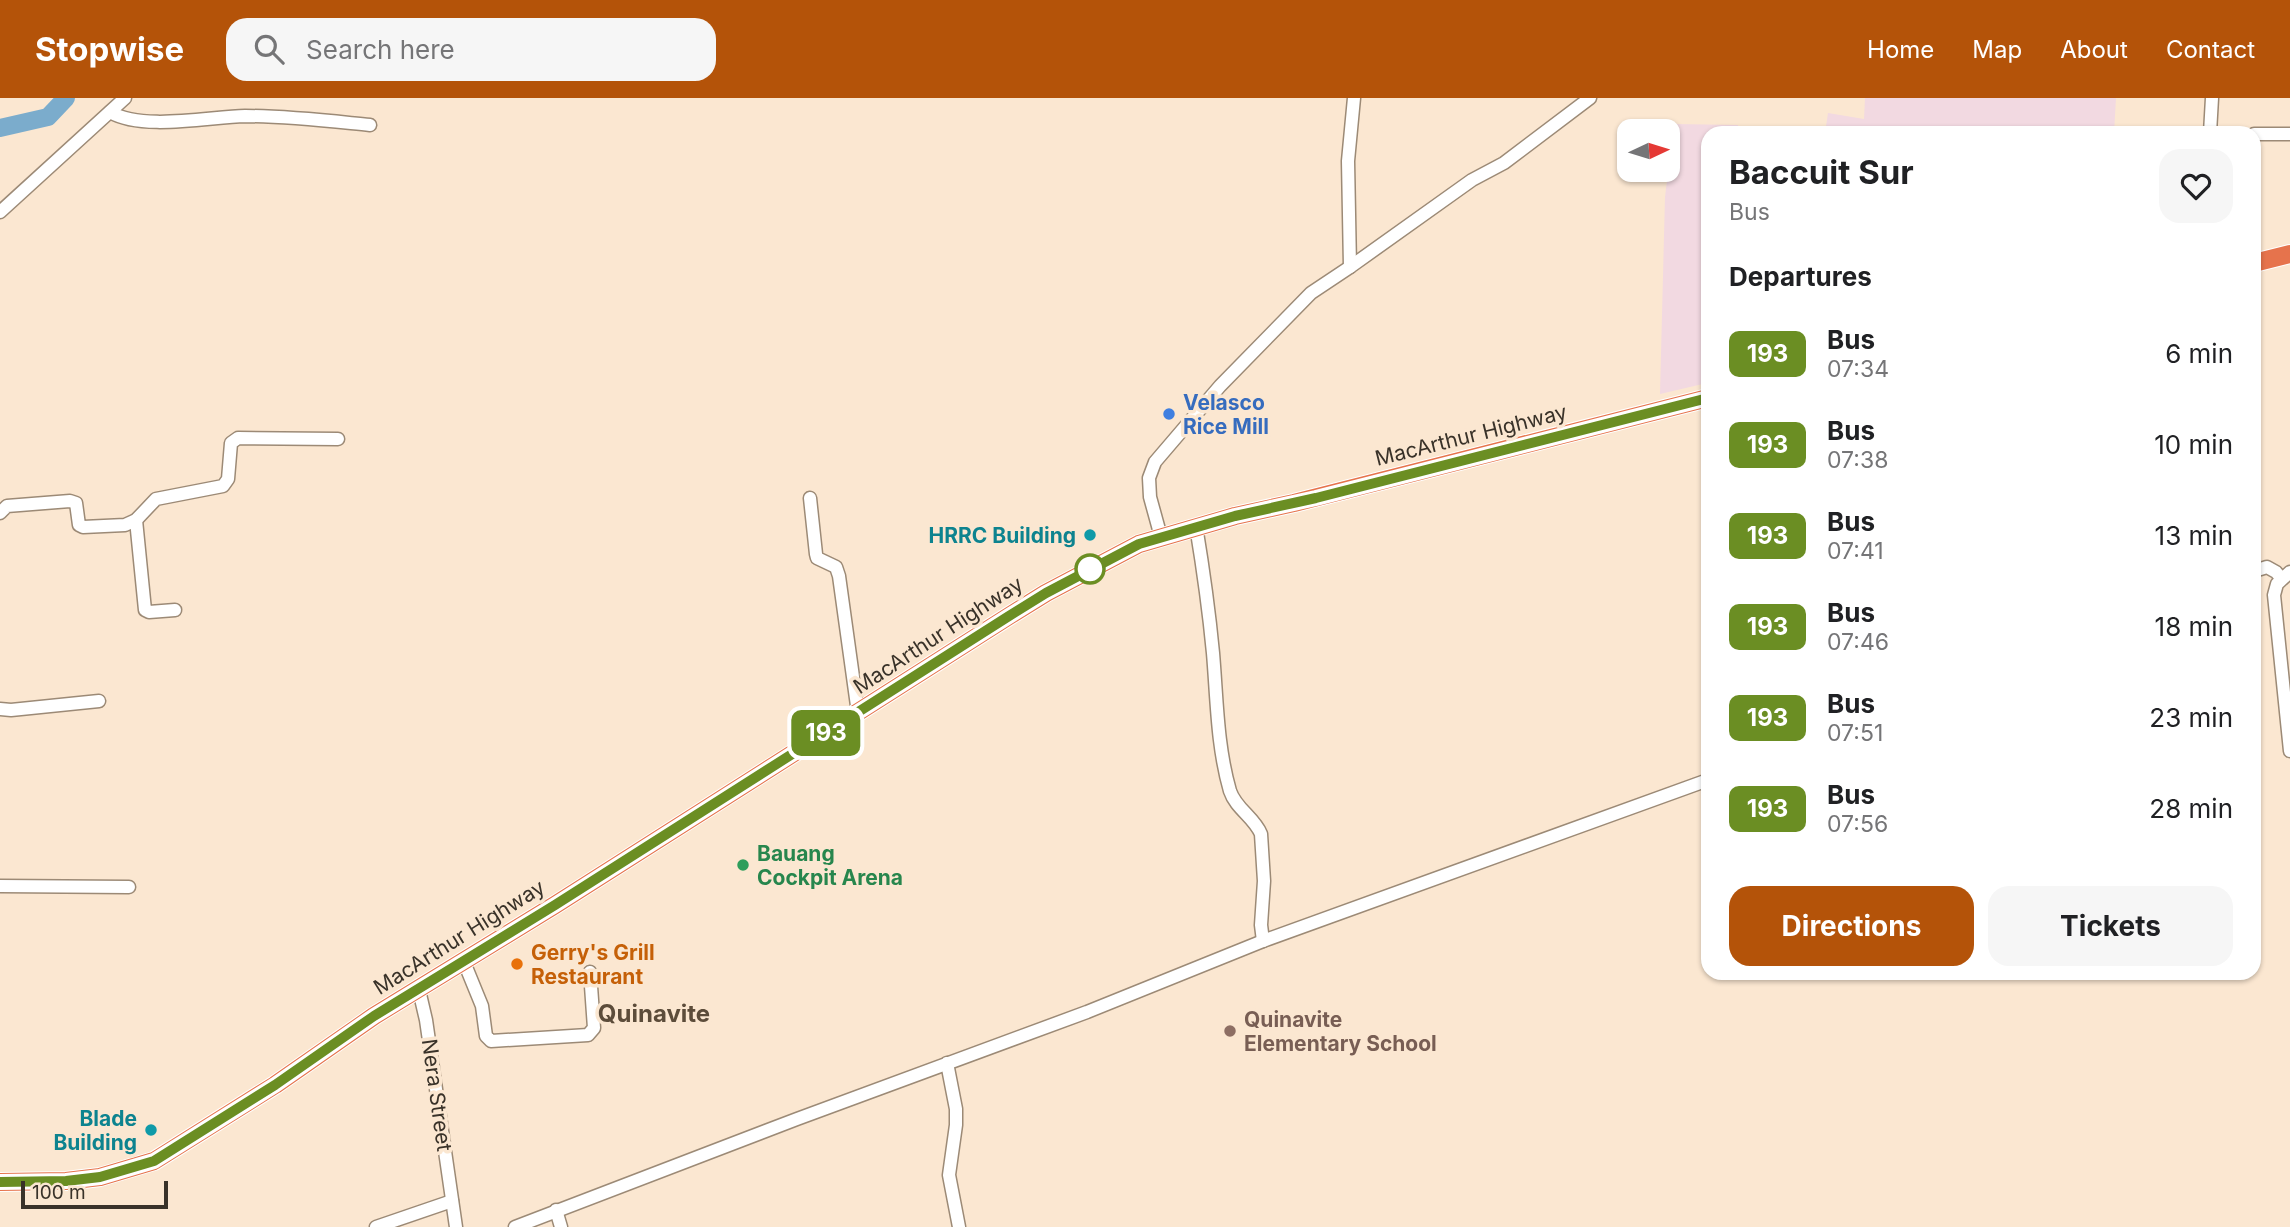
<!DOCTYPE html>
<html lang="en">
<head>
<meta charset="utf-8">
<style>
	body { margin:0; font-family:Inter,sans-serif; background:#f6f6f6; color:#202124; height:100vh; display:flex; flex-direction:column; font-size:26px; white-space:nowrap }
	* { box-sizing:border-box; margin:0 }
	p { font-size:23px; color:#757577 }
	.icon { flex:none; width:38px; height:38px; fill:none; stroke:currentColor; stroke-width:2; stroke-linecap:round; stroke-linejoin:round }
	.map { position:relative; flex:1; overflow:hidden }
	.details { position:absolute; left:1701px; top:28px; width:560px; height:854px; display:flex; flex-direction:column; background:#fff; border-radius:21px; box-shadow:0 2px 5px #0004 }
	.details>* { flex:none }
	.badge { padding:0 14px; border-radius:10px; font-size:24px; line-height:46px }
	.needle { width:46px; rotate:86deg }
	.controls { position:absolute; left:1617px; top:21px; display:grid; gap:14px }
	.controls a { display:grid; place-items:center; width:63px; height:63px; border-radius:14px; background:#fff; box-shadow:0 2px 5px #0004; font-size:35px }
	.scale { position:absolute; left:21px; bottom:18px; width:147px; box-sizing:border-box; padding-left:7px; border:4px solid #393229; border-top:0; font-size:19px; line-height:24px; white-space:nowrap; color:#393229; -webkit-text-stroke:5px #fbe7d1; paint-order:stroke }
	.map>.badge { position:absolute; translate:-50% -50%; box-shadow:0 0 0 4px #fff }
	h2 { padding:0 28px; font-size:26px; line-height:63px }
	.round { display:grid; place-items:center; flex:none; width:74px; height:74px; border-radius:21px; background:#f6f6f6 }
	.headline { display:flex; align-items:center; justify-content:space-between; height:119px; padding:0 28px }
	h1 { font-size:33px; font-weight:700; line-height:52px }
	.button { display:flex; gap:14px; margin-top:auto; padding:14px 28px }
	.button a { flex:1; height:80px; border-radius:21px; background:#b45309; color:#fff; font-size:28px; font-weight:700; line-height:80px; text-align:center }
	.button a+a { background:#f6f6f6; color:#202124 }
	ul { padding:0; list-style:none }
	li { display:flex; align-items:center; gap:21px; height:91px; padding:0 28px }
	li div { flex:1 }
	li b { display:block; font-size:26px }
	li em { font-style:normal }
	li .badge { min-width:77px; font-weight:700; text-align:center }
	header { display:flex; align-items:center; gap:42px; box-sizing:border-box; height:98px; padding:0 35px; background:#b45309; color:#fff }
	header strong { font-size:33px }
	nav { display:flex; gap:38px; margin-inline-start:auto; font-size:24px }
	.search { width:490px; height:63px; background:#f6f6f6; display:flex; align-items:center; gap:18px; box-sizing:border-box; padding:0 24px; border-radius:21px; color:#757577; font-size:26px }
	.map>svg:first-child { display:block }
</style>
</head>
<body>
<header>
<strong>Stopwise</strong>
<div class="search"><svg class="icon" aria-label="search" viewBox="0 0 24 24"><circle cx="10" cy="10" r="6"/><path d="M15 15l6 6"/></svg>Search here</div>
<nav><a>Home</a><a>Map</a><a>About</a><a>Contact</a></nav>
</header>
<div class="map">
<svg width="2290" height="1129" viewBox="0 0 2290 1129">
	<rect width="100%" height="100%" fill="#fbe7d1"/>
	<!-- industrial -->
	<g fill="#f2d9e1">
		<path d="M1865,0H2116L2114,35H1825L1828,15L1864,21Z"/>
		<path d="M1674,26L1738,27L1737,35H1708L1707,285L1660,296L1665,99Z"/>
	</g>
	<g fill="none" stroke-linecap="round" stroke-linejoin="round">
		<!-- river -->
		<path stroke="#7baccc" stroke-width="18" d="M0,30L48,19L66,0"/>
		<defs>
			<g id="minor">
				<path d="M110,14C143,33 208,19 245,18C287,18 329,23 370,27"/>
				<path d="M2210,35L2212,0"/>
				<path d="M2254,36H2290"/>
				<path d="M0,114L125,0"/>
				<path d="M1350,169L1348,63L1354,0"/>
				<path d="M810,400L816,456L817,460L836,469L839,478L858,615"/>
				<path d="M0,415L7,408L70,403L76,405L79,427L83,429L125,427L136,422L156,401L223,388L228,381L231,345L238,340L338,341"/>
				<path d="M136,422L145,512L149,514L175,512"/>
				<path d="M1196,428C1203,470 1209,513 1213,555C1217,602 1217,648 1230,693C1236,711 1254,719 1261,736L1264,783L1261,827L1263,843"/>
				<path d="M1161,439L1150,399L1149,380L1155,364L1220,288L1311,195L1350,169L1472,82L1504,65L1590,0"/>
				<path d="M2254,473L2267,469L2276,474L2281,480"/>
				<path d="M2290,474L2277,486L2274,497L2290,653"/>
				<path d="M0,611L11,612L99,603"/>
				<path d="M0,788L129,789"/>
				<path d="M464,864L482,908L486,938L491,943L588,937L594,930L590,874"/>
				<path d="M419,892L426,922L456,1129"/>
				<path d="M947,965L956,1011V1027L949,1077L959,1129"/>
				<path d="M556,1112L561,1129"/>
				<path d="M376,1129L452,1103"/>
				<path d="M515,1129L797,1021L1087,914L1263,843L1708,682"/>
			</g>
			<g id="highway">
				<path d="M2254,165L2290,156"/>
				<path d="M0,1084L66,1083L100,1079L154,1063L275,987L374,918L555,807L1009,518L1046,495L1139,446L1235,418L1294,405L1708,300"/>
			</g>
		</defs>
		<!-- minor casing -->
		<use href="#minor" stroke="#9c8a76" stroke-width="15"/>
		<!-- highway casing -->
		<use href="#highway" stroke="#fff" stroke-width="20"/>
		<!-- minor -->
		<use href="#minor" stroke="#fff" stroke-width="12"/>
		<!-- highway -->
		<use href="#highway" stroke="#e6734c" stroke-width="18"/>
	</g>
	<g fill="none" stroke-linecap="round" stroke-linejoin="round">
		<defs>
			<path id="line" d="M0,1084L66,1083L100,1079L154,1063L275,987L374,918L555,807L1009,518L1046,495L1139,446L1235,418L1316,400L1708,300"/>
		</defs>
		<!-- line casing -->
		<use href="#line" stroke="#fff" stroke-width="16"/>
		<!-- line -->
		<use href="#line" stroke="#6b8e23" stroke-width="10"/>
	</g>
	<!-- markers -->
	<circle fill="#3f7fe0" stroke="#fbe7d1" stroke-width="2.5" cx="1169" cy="316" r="7"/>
	<g fill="#0f9aa8" stroke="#fbe7d1" stroke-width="2.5">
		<circle cx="1090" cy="437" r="7"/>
		<circle cx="151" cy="1032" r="7"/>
	</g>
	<circle fill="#fff" stroke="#6b8e23" stroke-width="3.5" cx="1090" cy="471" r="14"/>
	<circle fill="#2e9e5b" stroke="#fbe7d1" stroke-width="2.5" cx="743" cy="767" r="7"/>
	<circle fill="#e8710a" stroke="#fbe7d1" stroke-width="2.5" cx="517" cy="866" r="7"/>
	<circle fill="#8d6e63" stroke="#fbe7d1" stroke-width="2.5" cx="1230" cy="933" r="7"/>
	<g text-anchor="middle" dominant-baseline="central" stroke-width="7" stroke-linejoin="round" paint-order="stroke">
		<!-- shop labels -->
		<g font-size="21" font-weight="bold" fill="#366cbe" stroke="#fbe7d1" text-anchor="start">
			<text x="1183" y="304">Velasco<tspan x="1183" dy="24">Rice Mill</tspan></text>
		</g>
		<!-- street labels -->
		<g font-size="21" fill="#393229" stroke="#fbe7d1">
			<text transform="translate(1471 337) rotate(-14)">MacArthur Highway</text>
			<text transform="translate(938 537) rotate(-33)">MacArthur Highway</text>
			<text transform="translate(459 839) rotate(-32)">MacArthur Highway</text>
			<text transform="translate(437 997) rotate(82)">Nera Street</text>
		</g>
		<!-- culture labels -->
		<g font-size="21" font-weight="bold" fill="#0d838f" stroke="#fbe7d1" text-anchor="end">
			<text x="1076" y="437">HRRC Building</text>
			<text x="137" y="1020">Blade<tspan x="137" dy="24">Building</tspan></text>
		</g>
		<!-- leisure labels -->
		<g font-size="21" font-weight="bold" fill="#27864d" stroke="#fbe7d1" text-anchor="start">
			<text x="757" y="755">Bauang<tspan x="757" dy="24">Cockpit Arena</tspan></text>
		</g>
		<!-- food labels -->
		<g font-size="21" font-weight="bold" fill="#c56008" stroke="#fbe7d1" text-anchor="start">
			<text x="531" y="854">Gerry's Grill<tspan x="531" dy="24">Restaurant</tspan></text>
		</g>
		<!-- education labels -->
		<g font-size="21" font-weight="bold" fill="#785e54" stroke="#fbe7d1" text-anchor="start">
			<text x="1244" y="921">Quinavite<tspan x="1244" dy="24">Elementary School</tspan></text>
		</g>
		<!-- quarter labels -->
		<g font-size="24" font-weight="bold" fill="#5c4c3a" stroke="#fbe7d1">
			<text x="654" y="915">Quinavite</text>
		</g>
	</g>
</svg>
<div class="controls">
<a><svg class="needle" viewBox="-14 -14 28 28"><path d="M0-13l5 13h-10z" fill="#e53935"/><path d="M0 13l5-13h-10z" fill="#757577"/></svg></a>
</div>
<div class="scale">100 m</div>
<b class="badge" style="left:826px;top:635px;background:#6b8e23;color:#fff">193</b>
<section class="details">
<div class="headline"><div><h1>Baccuit Sur</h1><p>Bus</p></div><a class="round"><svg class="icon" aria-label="heart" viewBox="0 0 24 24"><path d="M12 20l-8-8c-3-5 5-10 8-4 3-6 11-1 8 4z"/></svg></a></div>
<h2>Departures</h2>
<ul>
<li><span class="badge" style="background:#6b8e23;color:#fff">193</span><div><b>Bus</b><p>07:34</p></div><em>6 min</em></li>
<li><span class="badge" style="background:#6b8e23;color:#fff">193</span><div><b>Bus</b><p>07:38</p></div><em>10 min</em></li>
<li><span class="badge" style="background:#6b8e23;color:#fff">193</span><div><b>Bus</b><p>07:41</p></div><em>13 min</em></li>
<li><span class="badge" style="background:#6b8e23;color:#fff">193</span><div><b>Bus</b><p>07:46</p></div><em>18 min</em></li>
<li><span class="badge" style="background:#6b8e23;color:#fff">193</span><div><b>Bus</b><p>07:51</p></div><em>23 min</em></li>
<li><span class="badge" style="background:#6b8e23;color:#fff">193</span><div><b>Bus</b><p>07:56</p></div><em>28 min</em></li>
</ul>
<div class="button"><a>Directions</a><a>Tickets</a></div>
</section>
</div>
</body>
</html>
